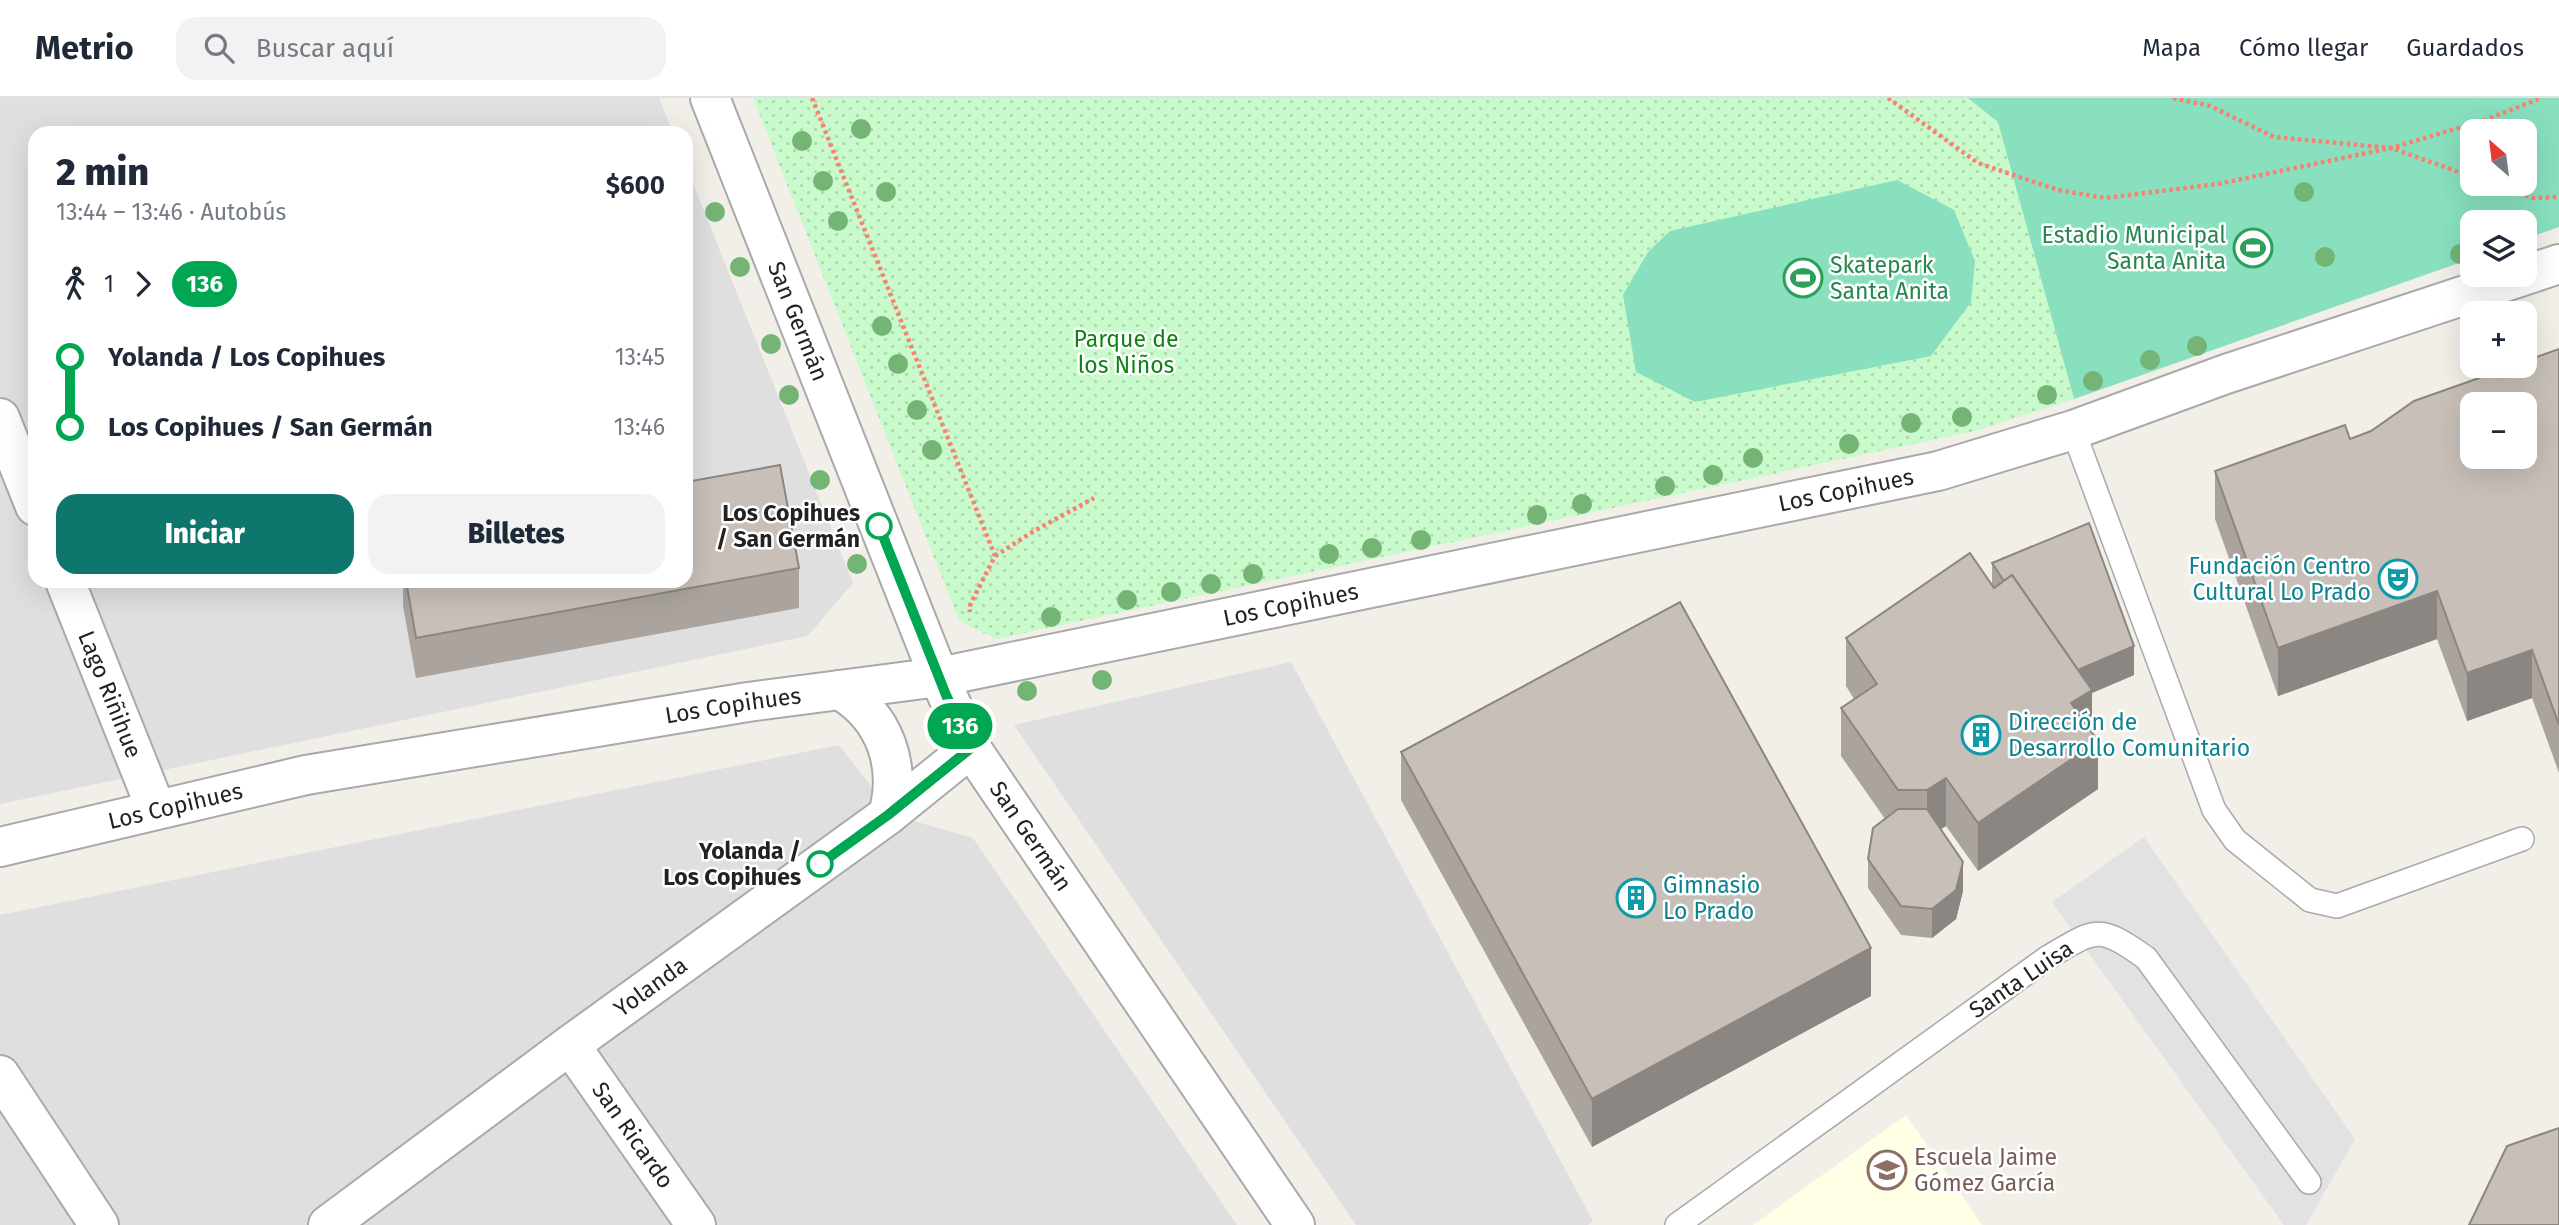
<!DOCTYPE html>
<html lang="es">
<head>
<meta charset="utf-8">
<style>
	body { margin:0; font-family:"Fira Sans",sans-serif; background:#f2f2f3; color:#1f2937; height:100vh; display:flex; flex-direction:column; font-size:26px; white-space:nowrap }
	* { box-sizing:border-box; margin:0 }
	p { font-size:23px; color:#747a83 }
	.icon { flex:none; width:38px; height:38px; fill:none; stroke:currentColor; stroke-width:2; stroke-linecap:round; stroke-linejoin:round }
	.map { position:relative; flex:1; overflow:hidden }
	.drawer { position:absolute; left:28px; top:28px; width:665px; height:462px; display:flex; flex-direction:column; background:#fff; border-radius:21px; box-shadow:0 7px 28px #0002 }
	.drawer>* { flex:none }
	.badge { padding:0 14px; border-radius:23px; font-size:24px; line-height:46px }
	.needle { width:46px; rotate:332deg }
	.buttons { position:absolute; left:2460px; top:21px; display:grid; gap:14px }
	.buttons a { display:grid; place-items:center; width:77px; height:77px; border-radius:14px; background:#fff; box-shadow:0 7px 28px #0002; font-size:35px }
	.map>.badge { position:absolute; translate:-50% -50%; box-shadow:0 0 0 4px #fff }
	.legs { display:flex; align-items:center; gap:10px; height:77px; padding:0 28px; font-size:23px }
	.legs p { margin-inline-start:auto }
	.head { display:flex; align-items:center; justify-content:space-between; height:119px; padding:0 28px }
	h1 { font-size:38px; font-weight:800; line-height:52px }
	.primary-button { display:flex; gap:14px; margin-top:auto; padding:14px 28px }
	.primary-button a { flex:1; height:80px; border-radius:21px; background:#0f766e; color:#fff; font-size:28px; font-weight:800; line-height:80px; text-align:center }
	.primary-button a+a { background:#f2f2f3; color:#1f2937 }
	ul { padding:0 28px; list-style:none }
	li { display:flex; align-items:center; gap:24px; height:70px; font-size:26px }
	li i { display:grid; place-items:center; width:10px; height:100%; margin:0 9px; background:currentColor }
	li i::after { content:''; width:18px; height:18px; margin:-9px; border:5px solid; border-radius:50%; background:#fff }
	li p { margin-inline-start:auto }
	li:first-child i { background:linear-gradient(#0000 50%,currentColor 0) }
	li:last-child i { background:linear-gradient(currentColor 50%,#0000 0) }
	header { display:flex; align-items:center; gap:42px; box-sizing:border-box; height:98px; padding:0 35px; background:#fff; border-bottom:2px solid #e0e1e3 }
	header strong { font-size:33px }
	nav { display:flex; gap:38px; margin-inline-start:auto; font-size:24px }
	.search { width:490px; height:63px; background:#f2f2f3; display:flex; align-items:center; gap:18px; box-sizing:border-box; padding:0 24px; border-radius:21px; color:#747a83; font-size:26px }
	.map>svg:first-child { display:block }
</style>
</head>
<body>
<header>
<strong>Metrio</strong>
<div class="search"><svg class="icon" aria-label="search" viewBox="0 0 24 24"><circle cx="10" cy="10" r="6"/><path d="M15 15l6 6"/></svg>Buscar aquí</div>
<nav><a>Mapa</a><a>Cómo llegar</a><a>Guardados</a></nav>
</header>
<div class="map">
<svg width="2559" height="1127" viewBox="0 0 2559 1127">
	<defs>
		<pattern id="park-dots" width="8" height="8" patternUnits="userSpaceOnUse" patternTransform="scale(1.75)"><rect width="8" height="8" fill="#c8facc"/><path d="M2 2h.1M6 6h.1" fill="none" stroke="#acd6af" stroke-width="1.8" stroke-linecap="round"/></pattern>
	</defs>
	<rect width="100%" height="100%" fill="#f2efe9"/>
	<!-- residential -->
	<g fill="#e0dfdf">
		<path d="M0,0H659L673,35H35V483H686V68L853,485L808,538L0,706Z"/>
		<path d="M1291,564L1593,1123L1588,1127H1356L1014,627Z"/>
		<path d="M839,647L893,717L973,740L1237,1127H0V817Z"/>
	</g>
	<!-- education -->
	<path fill="#ffffe5" d="M1906,1017L1982,1127H1753Z"/>
	<!-- park -->
	<path fill="url(#park-dots)" d="M753,0H1968L1998,24L2074,301L1975,333L996,541L959,523Z"/>
	<!-- pitch -->
	<g fill="#88e0be" fill-rule="evenodd">
		<path d="M1968,0H2559V129L2525,141V124H2473V160L2074,301L1998,24ZM2473,33H2525V86H2473Z"/>
		<path d="M1897,82L1954,112L1975,163L1971,204L1931,258L1695,304L1636,274L1623,197L1648,154L1670,133Z"/>
	</g>
	<!-- parking -->
	<path fill="#e2e2e2" d="M2144,739L2355,1041L2306,1127H2284L2052,804Z"/>
	<g fill="none" stroke-linecap="round" stroke-linejoin="round">
		<defs>
			<g id="service">
				<path d="M2073,332L2214,712L2235,742L2310,802L2337,808L2522,741"/>
				<path d="M1677,1127L2047,860C2096,831 2098,826 2146,860L2309,1084"/>
			</g>
			<g id="minor">
				<path d="M0,320L35,408"/>
				<path id="s1" d="M65,483L156,711"/>
				<path id="s2" d="M570,947L696,1127"/>
				<path d="M0,977L99,1127"/>
				<path id="s3" d="M328,1127L570,947L888,717L971,650"/>
			</g>
			<g id="tertiary">
				<path id="s4" d="M710,0L939,579L971,650L1295,1127"/>
				<path d="M840,592C885,619 902,667 888,717"/>
				<path id="s5" d="M0,749L306,677L748,604L939,579L1938,373L2073,332L2226,276L2559,166"/>
			</g>
		</defs>
		<!-- service casing -->
		<use href="#service" stroke="#a9a9a9" stroke-width="26"/>
		<!-- minor casing -->
		<use href="#minor" stroke="#a9a9a9" stroke-width="42"/>
		<!-- tertiary casing -->
		<use href="#tertiary" stroke="#a9a9a9" stroke-width="42"/>
		<!-- path -->
		<g stroke="#fa8072" stroke-width="4.5" stroke-dasharray="3.5 3.5" stroke-linecap="butt">
			<path d="M812,0L995,458L969,509L970,514"/>
			<path d="M1888,0L1978,65L2058,92L2105,100L2218,86L2391,50L2482,23L2542,0"/>
			<path d="M2173,0L2210,8L2274,39L2391,50L2473,79"/>
			<path d="M2492,86L2533,100L2559,99"/>
			<path d="M995,458L1034,433L1094,400"/>
		</g>
		<!-- service -->
		<use href="#service" stroke="#fff" stroke-width="23"/>
		<!-- minor -->
		<use href="#minor" stroke="#fff" stroke-width="38"/>
		<!-- tertiary -->
		<use href="#tertiary" stroke="#fff" stroke-width="38"/>
	</g>
	<!-- trees -->
	<g fill="#74b475">
		<circle cx="861" cy="31" r="10"/>
		<circle cx="802" cy="43" r="10"/>
		<circle cx="823" cy="83" r="10"/>
		<circle cx="886" cy="94" r="10"/>
		<circle cx="2304" cy="94" r="10"/>
		<circle cx="715" cy="114" r="10"/>
		<circle cx="838" cy="123" r="10"/>
		<circle cx="2460" cy="156" r="10"/>
		<circle cx="2325" cy="159" r="10"/>
		<circle cx="740" cy="169" r="10"/>
		<circle cx="882" cy="228" r="10"/>
		<circle cx="771" cy="246" r="10"/>
		<circle cx="2197" cy="248" r="10"/>
		<circle cx="2150" cy="262" r="10"/>
		<circle cx="898" cy="266" r="10"/>
		<circle cx="2093" cy="283" r="10"/>
		<circle cx="789" cy="297" r="10"/>
		<circle cx="2047" cy="297" r="10"/>
		<circle cx="917" cy="312" r="10"/>
		<circle cx="1962" cy="319" r="10"/>
		<circle cx="1911" cy="325" r="10"/>
		<circle cx="1849" cy="346" r="10"/>
		<circle cx="932" cy="352" r="10"/>
		<circle cx="1753" cy="360" r="10"/>
		<circle cx="1713" cy="377" r="10"/>
		<circle cx="820" cy="382" r="10"/>
		<circle cx="1665" cy="388" r="10"/>
		<circle cx="1582" cy="406" r="10"/>
		<circle cx="1537" cy="417" r="10"/>
		<circle cx="1421" cy="442" r="10"/>
		<circle cx="1372" cy="450" r="10"/>
		<circle cx="1329" cy="456" r="10"/>
		<circle cx="857" cy="466" r="10"/>
		<circle cx="1253" cy="476" r="10"/>
		<circle cx="1211" cy="486" r="10"/>
		<circle cx="1171" cy="494" r="10"/>
		<circle cx="1127" cy="502" r="10"/>
		<circle cx="1051" cy="519" r="10"/>
		<circle cx="1102" cy="582" r="10"/>
		<circle cx="1027" cy="593" r="10"/>
	</g>
	<!-- wall -->
	<g fill="#aba49e">
		<path d="M2559,251V675L2532,600L2467,623L2437,541L2278,598L2215,421V373L2350,341L2371,333Z"/>
		<path d="M1992,465L2134,577L2092,595V635L2098,691L1978,773L1946,728L1941,731L1963,793L1956,821L1932,840L1901,837L1868,790V761L1885,721L1841,658V610L1854,601L1846,588V540L1992,487Z"/>
		<path d="M799,470V510L416,580L403,508V483H686Z"/>
		<path d="M1401,654L1871,898L1592,1049L1401,702Z"/>
	</g>
	<!-- shaded-wall -->
	<g fill="#8b8681">
		<path d="M2437,493V541L2278,598V550Z"/>
		<path d="M2134,548V577L2092,595V640L2071,605L2068,576Z"/>
		<path d="M2532,552V600L2467,623V575Z"/>
		<path d="M2098,643V691L1978,773V725Z"/>
		<path d="M1946,680V728L1927,740V692Z"/>
		<path d="M1963,764V793L1956,821L1932,840V811Z"/>
		<path d="M1871,850V898L1592,1049V1001Z"/>
	</g>
	<!-- building -->
	<g fill="#c7bfb8" stroke="#8b8681" stroke-width="2" fill-rule="evenodd">
		<path d="M2559,251V627L2532,552L2467,575L2437,493L2278,550L2215,373L2345,327L2350,341L2371,333L2414,303L2513,268H2525V263ZM2473,306H2525V359H2473Z"/>
		<path d="M780,367L799,470L416,540L406,483H686V384Z"/>
		<path d="M2089,425L2134,548L2078,572L2012,477L2004,483L1992,465Z"/>
		<path d="M1970,455L1994,490L2012,477L2092,592L2071,605L2098,643L1978,725L1946,680L1927,692H1898L1841,610L1877,586L1846,540Z"/>
		<path d="M1680,504L1871,850L1592,1001L1401,654Z"/>
		<path d="M1898,711H1927L1963,764L1956,792L1932,811L1901,808L1868,761L1873,730Z"/>
		<path d="M2559,1030V1127H2469L2507,1048Z"/>
	</g>
	<g fill="none" stroke-linecap="round" stroke-linejoin="round">
		<defs>
			<path id="line-1" d="M820,766L888,717L971,650L946,597L879,428"/>
		</defs>
		<!-- line-1 casing -->
		<use href="#line-1" stroke="#fff" stroke-width="16"/>
		<!-- line-1 -->
		<use href="#line-1" stroke="#00a651" stroke-width="10"/>
	</g>
	<!-- icons -->
	<defs>
		<symbol id="stadium-ring" viewBox="-11 -11 22 22"><circle r="9.5" fill="#fff" stroke="#2e9e5b" stroke-width="1.5"/><path d="M0-5a6.5 5 0 1 0 0 10a6.5 5 0 1 0 0-10ZM-3.5-1.8h7v3.6h-7Z" fill="#2e9e5b"/></symbol>
		<symbol id="theatre-ring" viewBox="-11 -11 22 22"><circle r="9.5" fill="#fff" stroke="#0f9aa8" stroke-width="1.5"/><path d="M-5-5.5Q0-4 5-5.5V0Q5 5 0 6Q-5 5-5 0ZM-3.3-2.5H-1v1.5H-3.3ZM1-2.5H3.3v1.5H1ZM-2.8 1Q0 5.5 2.8 1Z" fill="#0f9aa8"/></symbol>
		<symbol id="building-ring" viewBox="-11 -11 22 22"><circle r="9.5" fill="#fff" stroke="#0f9aa8" stroke-width="1.5"/><path d="M-4-6H4V6H1V3H-1V6H-4ZM-2.5-4.3h1.7v1.8h-1.7ZM.8-4.3h1.7v1.8H.8ZM-2.5-1h1.7V.8h-1.7ZM.8-1h1.7V.8H.8Z" fill="#0f9aa8"/></symbol>
		<symbol id="school-ring" viewBox="-11 -11 22 22"><circle r="9.5" fill="#fff" stroke="#8d6e63" stroke-width="1.5"/><path d="M0-5L7-2L0 1L-7-2ZM-4 1L0 2.5L4 1V4Q0 6-4 4Z" fill="#8d6e63"/></symbol>
	</defs>
	<g fill-rule="evenodd">
		<use href="#stadium-ring" x="2231" y="128" width="44" height="44"/>
		<use href="#stadium-ring" x="1781" y="158" width="44" height="44"/>
		<use href="#theatre-ring" x="2376" y="459" width="44" height="44"/>
		<use href="#building-ring" x="1959" y="615" width="44" height="44"/>
		<use href="#building-ring" x="1614" y="778" width="44" height="44"/>
		<use href="#school-ring" x="1865" y="1050" width="44" height="44"/>
	</g>
	<!-- markers -->
	<g fill="#fff" stroke="#00a651" stroke-width="3.5">
		<circle cx="879" cy="428" r="12"/>
		<circle cx="820" cy="766" r="12"/>
	</g>
	<g text-anchor="middle" dominant-baseline="central" stroke-width="5" stroke-linejoin="round" paint-order="stroke">
		<!-- leisure labels -->
		<g font-size="23" fill="#27864d" stroke="#fff" text-anchor="end">
			<text x="2226" y="137">Estadio Municipal<tspan x="2226" dy="26">Santa Anita</tspan></text>
			<text x="1830" y="167" text-anchor="start">Skatepark<tspan x="1830" dy="26">Santa Anita</tspan></text>
		</g>
		<!-- street labels -->
		<g font-size="23" fill="#222" stroke="#fff">
			<text stroke="none"><textPath href="#s4" startOffset="240">San Germán</textPath></text>
			<text stroke="none"><textPath href="#s5" startOffset="1881">Los Copihues</textPath></text>
			<text stroke="none"><textPath href="#s5" startOffset="1314">Los Copihues</textPath></text>
			<text stroke="none"><textPath href="#s1" startOffset="122">Lago Riñihue</textPath></text>
			<text stroke="none"><textPath href="#s5" startOffset="747">Los Copihues</textPath></text>
			<text stroke="none"><textPath href="#s5" startOffset="180">Los Copihues</textPath></text>
			<text stroke="none"><textPath href="#s4" startOffset="807">San Germán</textPath></text>
			<text transform="translate(2021 881) rotate(-34)">Santa Luisa</text>
			<text stroke="none"><textPath href="#s3" startOffset="401">Yolanda</textPath></text>
			<text stroke="none"><textPath href="#s2" startOffset="110">San Ricardo</textPath></text>
		</g>
		<!-- park labels -->
		<g font-size="23" fill="#0c8416" stroke="#fff">
			<text x="1126" y="241">Parque de<tspan x="1126" dy="26">los Niños</tspan></text>
		</g>
		<!-- stop labels -->
		<g font-size="23" font-weight="bold" fill="#222" stroke="#fff" text-anchor="end">
			<text x="860" y="415">Los Copihues<tspan x="860" dy="26">/ San Germán</tspan></text>
			<text x="801" y="753">Yolanda /<tspan x="801" dy="26">Los Copihues</tspan></text>
		</g>
		<!-- culture labels -->
		<g font-size="23" fill="#0d838f" stroke="#fff" text-anchor="start">
			<text x="2371" y="468" text-anchor="end">Fundación Centro<tspan x="2371" dy="26">Cultural Lo Prado</tspan></text>
			<text x="2008" y="624">Dirección de<tspan x="2008" dy="26">Desarrollo Comunitario</tspan></text>
			<text x="1663" y="787">Gimnasio<tspan x="1663" dy="26">Lo Prado</tspan></text>
		</g>
		<!-- education labels -->
		<g font-size="23" fill="#785e54" stroke="#fff" text-anchor="start">
			<text x="1914" y="1059">Escuela Jaime<tspan x="1914" dy="26">Gómez García</tspan></text>
		</g>
	</g>
</svg>
<div class="buttons">
<a><svg class="needle" viewBox="-14 -14 28 28"><path d="M0-13l5 13h-10z" fill="#e53935"/><path d="M0 13l5-13h-10z" fill="#747a83"/></svg></a>
<a><svg class="icon" aria-label="layers" viewBox="0 0 24 24"><path d="M12 4l9 5-9 5-9-5zM3 14l9 5 9-5"/></svg></a>
<a>+</a>
<a>−</a>
</div>
<b class="badge" style="left:960px;top:628px;background:#00a651;color:#fff">136</b>
<section class="drawer">
<div class="head"><div><h1>2 min</h1><p>13:44 – 13:46 · Autobús</p></div><b>$600</b></div>
<div class="legs"><svg class="icon" aria-label="walk" viewBox="0 0 24 24"><circle cx="13" cy="4" r="2"/><path d="M13 8l-2 6 4 7M11 14l-3 7M7 12l3-4h3l4 4"/></svg>1<svg class="icon" aria-label="forward" viewBox="0 0 24 24"><path d="M9 5l7 7-7 7"/></svg><b class="badge" style="background:#00a651;color:#fff">136</b></div>
<ul>
<li><i style="color:#00a651"></i><b>Yolanda / Los Copihues</b><p>13:45</p></li>
<li><i style="color:#00a651"></i><b>Los Copihues / San Germán</b><p>13:46</p></li>
</ul>
<div class="primary-button"><a>Iniciar</a><a>Billetes</a></div>
</section>
</div>
</body>
</html>
